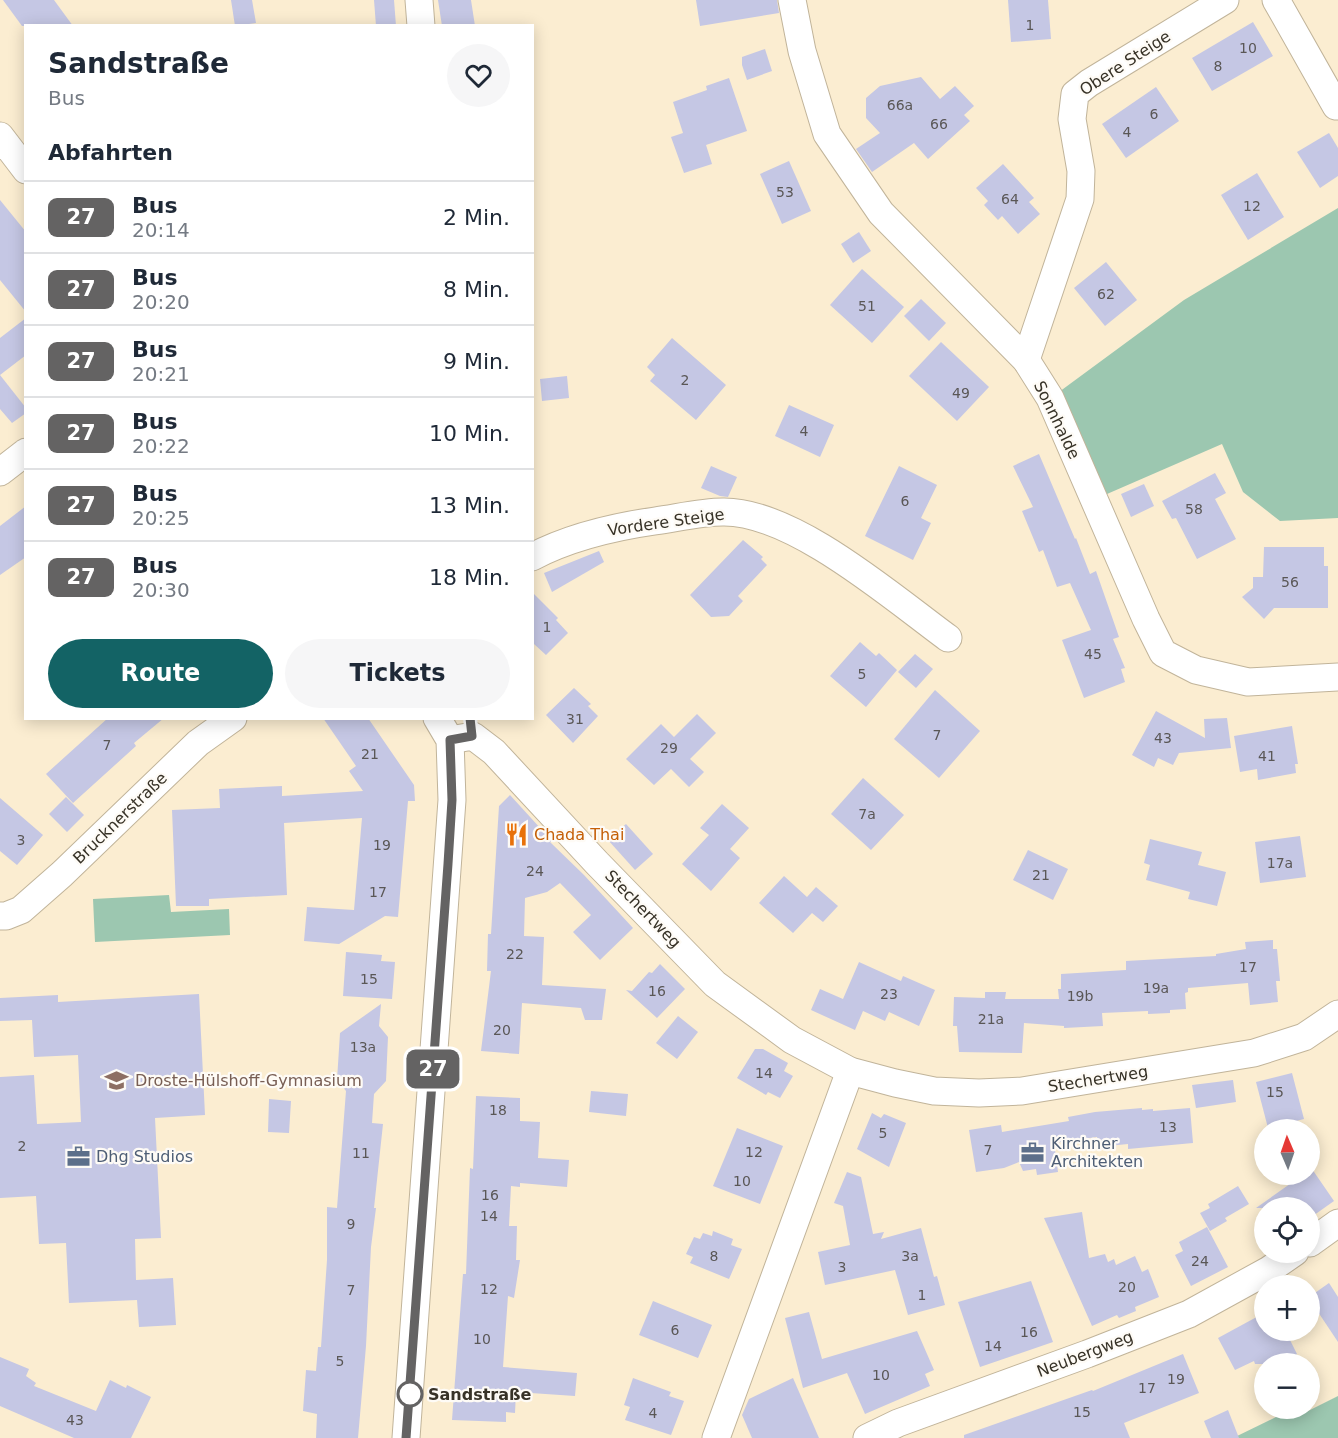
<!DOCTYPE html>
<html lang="de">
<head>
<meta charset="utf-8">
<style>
	body { margin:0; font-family:"DejaVu Sans",sans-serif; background:#f6f6f7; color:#1f2937; height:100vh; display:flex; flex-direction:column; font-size:22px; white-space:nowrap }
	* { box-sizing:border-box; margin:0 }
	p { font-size:20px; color:#747a83 }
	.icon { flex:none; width:33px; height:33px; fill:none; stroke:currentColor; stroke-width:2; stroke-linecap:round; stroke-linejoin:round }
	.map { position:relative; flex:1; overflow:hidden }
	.details { position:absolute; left:24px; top:24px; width:510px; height:696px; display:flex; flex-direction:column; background:#fff; border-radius:0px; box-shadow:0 3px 15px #0003 }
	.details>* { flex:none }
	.badge { padding:0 12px; border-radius:9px; font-size:21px; line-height:39px }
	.needle { width:39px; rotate:358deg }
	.fabs { position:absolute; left:1254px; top:1119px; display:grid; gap:12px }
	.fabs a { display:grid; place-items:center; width:66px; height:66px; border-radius:50%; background:#fff; box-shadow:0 3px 15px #0003; font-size:30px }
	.map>.badge { position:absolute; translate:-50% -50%; box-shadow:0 0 0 3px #fff }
	h2 { padding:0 24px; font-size:22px; line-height:54px }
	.round { display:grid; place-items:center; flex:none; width:63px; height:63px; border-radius:32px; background:#f6f6f7 }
	.overview { display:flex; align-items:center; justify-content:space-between; height:102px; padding:0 24px }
	h1 { font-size:28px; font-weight:800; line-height:45px }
	.button { display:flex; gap:12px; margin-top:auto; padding:12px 24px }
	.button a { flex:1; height:69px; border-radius:36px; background:#136365; color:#fff; font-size:24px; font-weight:800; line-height:69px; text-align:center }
	.button a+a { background:#f6f6f7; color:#1f2937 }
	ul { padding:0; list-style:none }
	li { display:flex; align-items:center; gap:18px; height:72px; padding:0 24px; border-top:2px solid #e0e1e3 }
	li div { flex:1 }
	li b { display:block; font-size:22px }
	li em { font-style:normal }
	li .badge { min-width:66px; font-weight:700; text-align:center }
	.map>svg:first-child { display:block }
</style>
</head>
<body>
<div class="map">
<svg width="1338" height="1438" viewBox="0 0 1338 1438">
	<rect width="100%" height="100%" fill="#fbedd1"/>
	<!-- green -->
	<g fill="#9cc7b0">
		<path d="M1338,208V518L1280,521L1243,492L1222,444L1107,494L1059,392L1184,300Z"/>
		<path d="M169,895L171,912L229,909L230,935L95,942L93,899Z"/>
		<path d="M1338,1396V1438H1233L1282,1414L1298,1416Z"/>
	</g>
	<!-- building -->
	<g fill="#c5c7e4">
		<path d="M3,0H54L73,26H22Z"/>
		<path d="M231,0H252L256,23L235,26Z"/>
		<path d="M374,0H394L396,26H376Z"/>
		<path d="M438,0H471L475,26H442Z"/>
		<path d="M696,0H777L779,13L700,26Z"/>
		<path d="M1008,0H1048L1051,39L1011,42Z"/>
		<path d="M1253,22L1273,56L1212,91L1192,58Z"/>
		<path d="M765,49L772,71L747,80L742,65V57Z"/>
		<path d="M921,77L940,99L955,86L974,106L964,115L970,121L928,159L914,143L872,172L856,149L880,133L866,118V98L880,86Z"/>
		<path d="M729,78L747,131L706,145L712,164L684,173L671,137L683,133L673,102L707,90L706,86Z"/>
		<path d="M1156,87L1179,121L1126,158L1102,124Z"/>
		<path d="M1329,133L1338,148V176L1320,188L1297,152Z"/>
		<path d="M789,161L811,211L782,224L760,174Z"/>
		<path d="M1003,164L1034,198L1029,202L1040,214L1018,234L1002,216L998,220L984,205L988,201L976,188Z"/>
		<path d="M1257,173L1284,217L1248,240L1221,195Z"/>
		<path d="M0,200L26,232V312L0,280Z"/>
		<path d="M859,232L871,251L853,263L841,244Z"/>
		<path d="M1106,262L1137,300L1105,326L1074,288Z"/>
		<path d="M862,269L904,307L872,343L830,305Z"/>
		<path d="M921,299L946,323L929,341L904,316Z"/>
		<path d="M26,318V355L0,375V338Z"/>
		<path d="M672,338L726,385L696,420L650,381L655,375L647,367Z"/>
		<path d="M941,342L989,387L957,421L909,376Z"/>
		<path d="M0,375L26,408V413L12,423L0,409Z"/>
		<path d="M567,376L569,398L542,401L540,379Z"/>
		<path d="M789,405L834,425L820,457L775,436Z"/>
		<path d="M1039,454L1075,539L1076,538L1090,574L1096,571L1119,637L1113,639L1125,668L1121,669L1125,682L1084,698L1062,640L1091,630L1070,583L1057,587L1043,550L1039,552L1022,511L1033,507L1013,466Z"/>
		<path d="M711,466L737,477L728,497L720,496L701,488Z"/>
		<path d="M899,466L937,485L921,518L931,523L913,560L865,536Z"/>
		<path d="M1215,473L1226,493L1215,499L1236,539L1197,559L1176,518L1172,519L1162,501Z"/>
		<path d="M1144,484L1154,506L1131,517L1121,494Z"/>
		<path d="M26,506V557L0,575V526Z"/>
		<path d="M743,540L763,557L761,559L767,565L738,596L743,601L729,616L711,617L690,595Z"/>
		<path d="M1264,547H1324V566H1328V608H1274L1264,619L1242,597L1253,588V577H1263Z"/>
		<path d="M599,551L604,562L552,592L544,573Z"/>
		<path d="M532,592L558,618L556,620L568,633L546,655L534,644L532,645Z"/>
		<path d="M860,642L876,656L879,653L897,670L866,707L830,676Z"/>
		<path d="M915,654L933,669L916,688L898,672Z"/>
		<path d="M574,688L591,704L588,706L598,716L573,743L546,715Z"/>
		<path d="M935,690L980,731L939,778L894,739Z"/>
		<path d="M1156,711L1205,738L1204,719L1227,718L1231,748L1179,753L1173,765L1158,758L1154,767L1132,755Z"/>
		<path d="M697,714L716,733L690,759L704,772L689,787L671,769L654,785L626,759L661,724L674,737Z"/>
		<path d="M108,718H164L134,743L136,746L73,803L46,774Z"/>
		<path d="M323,718H368L414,785L415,801H408L398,917L385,916L339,944L304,941L307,907L354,910L362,818L284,823L287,895L209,899V906H176L172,810L220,808L219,789L282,786V796L363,791L349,771L356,766Z"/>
		<path d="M1292,726L1298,764H1295L1296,773L1258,780L1257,769L1240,772L1234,736Z"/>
		<path d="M863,778L904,815L871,850L831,814Z"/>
		<path d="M510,795L552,841L550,842L584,875L633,928L600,960L573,932L591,915L560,883L547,892L525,898L524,936L544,937L542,985L606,989L602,1020H585L581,1008L522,1003L519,1054L481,1051L491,971H487L488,934H491L499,806Z"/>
		<path d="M66,797L84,815L67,832L49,814Z"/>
		<path d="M0,798L43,835L17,865L0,851Z"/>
		<path d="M722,804L749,828L730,849L740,858L711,891L682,864L709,835L700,828Z"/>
		<path d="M626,824L653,854L635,870L608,840Z"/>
		<path d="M1300,836L1306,877L1260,883L1255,842Z"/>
		<path d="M1150,839L1202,852L1198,865L1226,872L1217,906L1188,899L1190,892L1146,880L1150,865L1144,863Z"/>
		<path d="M1028,850L1068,869L1053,900L1013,880Z"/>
		<path d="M784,876L807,897L816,887L838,906L823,922L812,913L793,933L759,903Z"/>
		<path d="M1273,940V949H1277L1280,981H1276L1278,1002L1250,1005L1248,983L1188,988V992L1185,993L1186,1009L1170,1010V1013L1148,1014V1011L1102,1013L1103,1026L1064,1028V1026L1024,1023L1022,1053L959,1052L957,1026H953L954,997L985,998V992H1006L1005,999H1059L1058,989H1061V974L1126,970V961L1216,956V954L1246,949L1245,942Z"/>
		<path d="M346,952L382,955L381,961L395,962L392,999L343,996Z"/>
		<path d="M859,962L901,981L903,976L935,990L919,1026L889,1012L885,1021L863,1011L855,1030L811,1010L820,989L843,999Z"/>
		<path d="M660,964L685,989L657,1018L626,990L632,991L649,972L652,973Z"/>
		<path d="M199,994L205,1115L155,1118L161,1238L135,1239L136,1280L173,1278L176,1325L139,1327L137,1300L69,1303L66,1243L39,1244L36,1196L0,1198V1077L34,1075L37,1124L81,1122L78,1055L34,1057L32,1020L0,1021V998L58,995V1002Z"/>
		<path d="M381,1004L379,1026L388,1037L386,1081L374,1094L372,1123L383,1124L374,1208H376L371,1247L366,1346L358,1438H316L317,1414L303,1411L306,1370L316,1371L318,1347H321L327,1260V1207L337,1208L346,1091L337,1080L340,1033Z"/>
		<path d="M678,1016L698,1032L677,1059L656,1043Z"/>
		<path d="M755,1049H763L788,1063L784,1071L793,1076L780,1098L768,1092L766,1095L737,1078Z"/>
		<path d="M1292,1073L1304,1119L1268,1128L1256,1082Z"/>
		<path d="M1233,1080L1236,1102L1196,1108L1192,1085Z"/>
		<path d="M591,1091L628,1094L626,1116L589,1112Z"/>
		<path d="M476,1096L520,1098V1121L540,1122L538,1158L569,1160L567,1187L520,1183V1187L511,1186L509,1226H517L516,1260H520L514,1298L508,1296L503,1367L577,1373L575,1396L516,1392L515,1413L506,1412V1422L452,1420L463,1274H466L470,1168L473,1169Z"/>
		<path d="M269,1099L291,1101L289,1133L268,1132Z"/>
		<path d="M1142,1108V1110L1153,1109V1111L1190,1108L1193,1143L1128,1149V1144L1098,1147L1097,1137L1054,1143L1058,1172L1037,1175L1036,1169L1023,1171L1019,1162L1004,1168L976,1172L969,1130L1001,1125L1002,1132L1069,1121L1068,1117L1095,1112Z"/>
		<path d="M872,1113L881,1118L884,1114L906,1123L889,1167L857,1149Z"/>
		<path d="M737,1128L783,1146L760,1204L713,1186Z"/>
		<path d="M1312,1169L1334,1201L1310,1218V1208H1256L1304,1174H1310V1171Z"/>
		<path d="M847,1172L861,1177L873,1234L884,1232L881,1239L921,1228L934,1277L937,1276L945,1305L908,1315L895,1270L825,1285L818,1252L850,1245L843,1206L834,1203Z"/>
		<path d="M1238,1186L1249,1204L1225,1218L1227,1221L1210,1231L1200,1213L1210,1208L1208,1204Z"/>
		<path d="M1082,1212L1089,1258L1105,1254L1108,1262L1114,1259L1116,1265L1135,1256L1142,1272L1148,1269L1159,1297L1135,1307L1136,1311L1119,1318L1117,1315L1092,1326L1044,1218Z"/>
		<path d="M1207,1227L1228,1267L1191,1286L1175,1255L1183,1251L1179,1242Z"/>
		<path d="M713,1231L733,1239L731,1245L742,1249L729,1279L690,1263L693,1257L686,1254L694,1237L700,1239L703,1233L712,1236Z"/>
		<path d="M1031,1281L1053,1342L980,1367L958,1302Z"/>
		<path d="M1329,1283L1338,1297V1342L1312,1303V1295Z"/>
		<path d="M653,1301L712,1325L698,1358L639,1335Z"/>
		<path d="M809,1312L822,1359L917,1331L934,1370L925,1374L930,1386L865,1414L847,1373L803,1388L785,1318Z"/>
		<path d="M1264,1313V1330H1285L1297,1354L1293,1357L1296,1364H1255L1254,1361L1235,1370L1218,1338Z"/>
		<path d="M1183,1354L1199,1393L1124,1423L1130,1438H964V1435L1092,1390L1093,1391Z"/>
		<path d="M0,1357L29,1369L26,1376L36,1383L34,1386L96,1411L110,1380L126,1388L127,1385L151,1397L131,1438H74L0,1406Z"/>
		<path d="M633,1378L671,1392L669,1396L684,1401L671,1435L625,1420L630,1407L624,1405Z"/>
		<path d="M793,1378L819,1438H752L742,1415L749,1399Z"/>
		<path d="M1228,1410L1239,1438H1211L1204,1421Z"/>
	</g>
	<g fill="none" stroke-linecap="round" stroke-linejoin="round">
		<defs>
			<g id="minor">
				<path d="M419,0L421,26"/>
				<path d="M792,0L802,51L827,134L881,213L1026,360L1050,398L1146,619L1163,653L1196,670L1248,682L1338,677"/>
				<path d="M1276,0L1336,106"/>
				<path d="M0,136L26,170"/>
				<path d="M1026,360L1080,199L1081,171L1072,119L1075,94L1089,83L1225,0"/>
				<path d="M0,472L26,452"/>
				<path d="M532,557C570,537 613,527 655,521C677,518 701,512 723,512C793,511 892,597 948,638"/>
				<path d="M450,740L473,736L494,752L597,863L715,984L792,1040L850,1071L895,1083L934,1091L979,1093L1022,1091L1254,1053L1304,1037L1338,1014"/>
				<path d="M0,916H6L21,910L62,874L198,743L233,718"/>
				<path d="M1310,1243L1338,1223"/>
				<path d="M406,1438L452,800L450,740L437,718"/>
				<path d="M716,1438L850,1071"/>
				<path d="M867,1438L898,1423L1087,1354L1189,1314L1269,1270L1295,1252"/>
			</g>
		</defs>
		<!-- minor casing -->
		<use href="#minor" stroke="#c1b49a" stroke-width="29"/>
		<!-- minor -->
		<use href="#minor" stroke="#fff" stroke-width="27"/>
	</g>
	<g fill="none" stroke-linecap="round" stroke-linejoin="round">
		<defs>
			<path id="line" d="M406,1438L448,864L452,800L450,740L472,736L470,718"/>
		</defs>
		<!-- line casing -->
		<use href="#line" stroke="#fff" stroke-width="14"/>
		<!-- line -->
		<use href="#line" stroke="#646363" stroke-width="9"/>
	</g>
	<!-- icons -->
	<defs>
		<symbol id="restaurant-bare" viewBox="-9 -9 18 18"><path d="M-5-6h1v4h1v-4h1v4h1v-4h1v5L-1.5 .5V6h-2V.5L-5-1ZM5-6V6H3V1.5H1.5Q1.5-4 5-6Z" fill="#e8710a" stroke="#fefbf6" stroke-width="2.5" paint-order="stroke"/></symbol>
		<symbol id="school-bare" viewBox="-9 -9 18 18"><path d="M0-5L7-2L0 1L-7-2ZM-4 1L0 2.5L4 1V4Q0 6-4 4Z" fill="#8d6e63" stroke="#fefbf6" stroke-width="2.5" paint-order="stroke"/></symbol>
		<symbol id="office-bare" viewBox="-9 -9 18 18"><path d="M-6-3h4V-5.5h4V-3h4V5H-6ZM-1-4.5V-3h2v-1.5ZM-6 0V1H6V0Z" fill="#5c6f8a" stroke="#fefbf6" stroke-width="2.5" paint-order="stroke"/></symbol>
	</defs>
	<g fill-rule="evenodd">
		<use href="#restaurant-bare" x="500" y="818" width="33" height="33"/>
		<use href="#school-bare" x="100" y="1064" width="33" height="33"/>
		<use href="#office-bare" x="1016" y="1136" width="33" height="33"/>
		<use href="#office-bare" x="62" y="1140" width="33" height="33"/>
	</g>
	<!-- markers -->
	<circle fill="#fff" stroke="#646363" stroke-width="3" cx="410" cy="1394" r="12"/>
	<g text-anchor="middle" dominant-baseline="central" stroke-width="4.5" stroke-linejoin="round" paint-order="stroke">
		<!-- number labels -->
		<g font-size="14" fill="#5a5756">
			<text x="1030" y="25">1</text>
			<text x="1248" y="48">10</text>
			<text x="1218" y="66">8</text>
			<text x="900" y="105">66a</text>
			<text x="1154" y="114">6</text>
			<text x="939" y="124">66</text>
			<text x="1127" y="132">4</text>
			<text x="785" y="192">53</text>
			<text x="1010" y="199">64</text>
			<text x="1252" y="206">12</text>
			<text x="1106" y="294">62</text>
			<text x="867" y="306">51</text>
			<text x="685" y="380">2</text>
			<text x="961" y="393">49</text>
			<text x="804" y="431">4</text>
			<text x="905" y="501">6</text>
			<text x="1194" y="509">58</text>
			<text x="1290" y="582">56</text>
			<text x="547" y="627">1</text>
			<text x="1093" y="654">45</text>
			<text x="862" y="674">5</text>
			<text x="575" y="719">31</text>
			<text x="937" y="735">7</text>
			<text x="1163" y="738">43</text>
			<text x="107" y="745">7</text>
			<text x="669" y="748">29</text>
			<text x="370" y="754">21</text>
			<text x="1267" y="756">41</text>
			<text x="867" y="814">7a</text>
			<text x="21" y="840">3</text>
			<text x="382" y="845">19</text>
			<text x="1280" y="863">17a</text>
			<text x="535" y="871">24</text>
			<text x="1041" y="875">21</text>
			<text x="378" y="892">17</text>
			<text x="515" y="954">22</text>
			<text x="1248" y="967">17</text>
			<text x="369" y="979">15</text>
			<text x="1156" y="988">19a</text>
			<text x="657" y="991">16</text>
			<text x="889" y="994">23</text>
			<text x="1080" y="996">19b</text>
			<text x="991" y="1019">21a</text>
			<text x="502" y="1030">20</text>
			<text x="363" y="1047">13a</text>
			<text x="764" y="1073">14</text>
			<text x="1275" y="1092">15</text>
			<text x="498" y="1110">18</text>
			<text x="1168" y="1127">13</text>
			<text x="883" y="1133">5</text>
			<text x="22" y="1146">2</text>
			<text x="988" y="1150">7</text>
			<text x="754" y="1152">12</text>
			<text x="361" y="1153">11</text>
			<text x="742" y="1181">10</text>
			<text x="490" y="1195">16</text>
			<text x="489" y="1216">14</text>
			<text x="351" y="1224">9</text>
			<text x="714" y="1256">8</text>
			<text x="910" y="1256">3a</text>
			<text x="1200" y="1261">24</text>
			<text x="842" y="1267">3</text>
			<text x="1127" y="1287">20</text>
			<text x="489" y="1289">12</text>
			<text x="351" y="1290">7</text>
			<text x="922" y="1295">1</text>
			<text x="675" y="1330">6</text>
			<text x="1029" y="1332">16</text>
			<text x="482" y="1339">10</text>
			<text x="993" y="1346">14</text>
			<text x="340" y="1361">5</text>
			<text x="881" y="1375">10</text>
			<text x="1176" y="1379">19</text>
			<text x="1147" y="1388">17</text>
			<text x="1082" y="1412">15</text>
			<text x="653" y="1413">4</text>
			<text x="75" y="1420">43</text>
		</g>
		<!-- street labels -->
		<g font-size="16" fill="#373227" stroke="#fefbf6">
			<text transform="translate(1125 63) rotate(-33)">Obere Steige</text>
			<text transform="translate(1057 420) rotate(64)">Sonnhalde</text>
			<text transform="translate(666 522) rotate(-8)">Vordere Steige</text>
			<text transform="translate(120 818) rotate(-44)">Brucknerstraße</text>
			<text transform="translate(643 909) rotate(46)">Stechertweg</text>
			<text transform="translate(1098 1079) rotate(-9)">Stechertweg</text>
			<text transform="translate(1085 1354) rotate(-21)">Neubergweg</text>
		</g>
		<!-- food labels -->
		<g font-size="16" fill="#c56008" stroke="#fefbf6" text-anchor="start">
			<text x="534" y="834">Chada Thai</text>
		</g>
		<!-- education labels -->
		<g font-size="16" fill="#785e54" stroke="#fefbf6" text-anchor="start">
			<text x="135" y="1080">Droste-Hülshoff-Gymnasium</text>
		</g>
		<!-- service labels -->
		<g font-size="16" fill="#4e5e75" stroke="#fefbf6" text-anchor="start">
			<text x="1051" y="1143">Kirchner<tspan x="1051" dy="18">Architekten</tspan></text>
			<text x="96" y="1156">Dhg Studios</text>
		</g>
		<!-- stop labels -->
		<g font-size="16" font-weight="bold" fill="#373227" stroke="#fefbf6" text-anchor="start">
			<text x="428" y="1394">Sandstraße</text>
		</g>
	</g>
</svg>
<div class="fabs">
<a><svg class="needle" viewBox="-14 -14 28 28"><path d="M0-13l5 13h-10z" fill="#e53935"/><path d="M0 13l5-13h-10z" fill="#747a83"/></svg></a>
<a><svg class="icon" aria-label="locate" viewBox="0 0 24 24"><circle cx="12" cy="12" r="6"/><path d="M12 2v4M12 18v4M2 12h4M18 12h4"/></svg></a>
<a>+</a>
<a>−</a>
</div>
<b class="badge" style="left:433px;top:1069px;background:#646363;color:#fff">27</b>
<section class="details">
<div class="overview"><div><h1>Sandstraße</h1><p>Bus</p></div><a class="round"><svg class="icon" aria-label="heart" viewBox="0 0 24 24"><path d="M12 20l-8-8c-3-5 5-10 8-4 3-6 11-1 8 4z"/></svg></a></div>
<h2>Abfahrten</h2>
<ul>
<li><span class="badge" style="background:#646363;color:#fff">27</span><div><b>Bus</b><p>20:14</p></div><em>2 Min.</em></li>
<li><span class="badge" style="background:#646363;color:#fff">27</span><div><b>Bus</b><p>20:20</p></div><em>8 Min.</em></li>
<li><span class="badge" style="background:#646363;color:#fff">27</span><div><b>Bus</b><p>20:21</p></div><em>9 Min.</em></li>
<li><span class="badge" style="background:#646363;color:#fff">27</span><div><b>Bus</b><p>20:22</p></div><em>10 Min.</em></li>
<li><span class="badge" style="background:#646363;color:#fff">27</span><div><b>Bus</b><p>20:25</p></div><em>13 Min.</em></li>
<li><span class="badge" style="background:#646363;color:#fff">27</span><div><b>Bus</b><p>20:30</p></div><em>18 Min.</em></li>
</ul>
<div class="button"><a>Route</a><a>Tickets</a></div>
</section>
</div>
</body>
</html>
